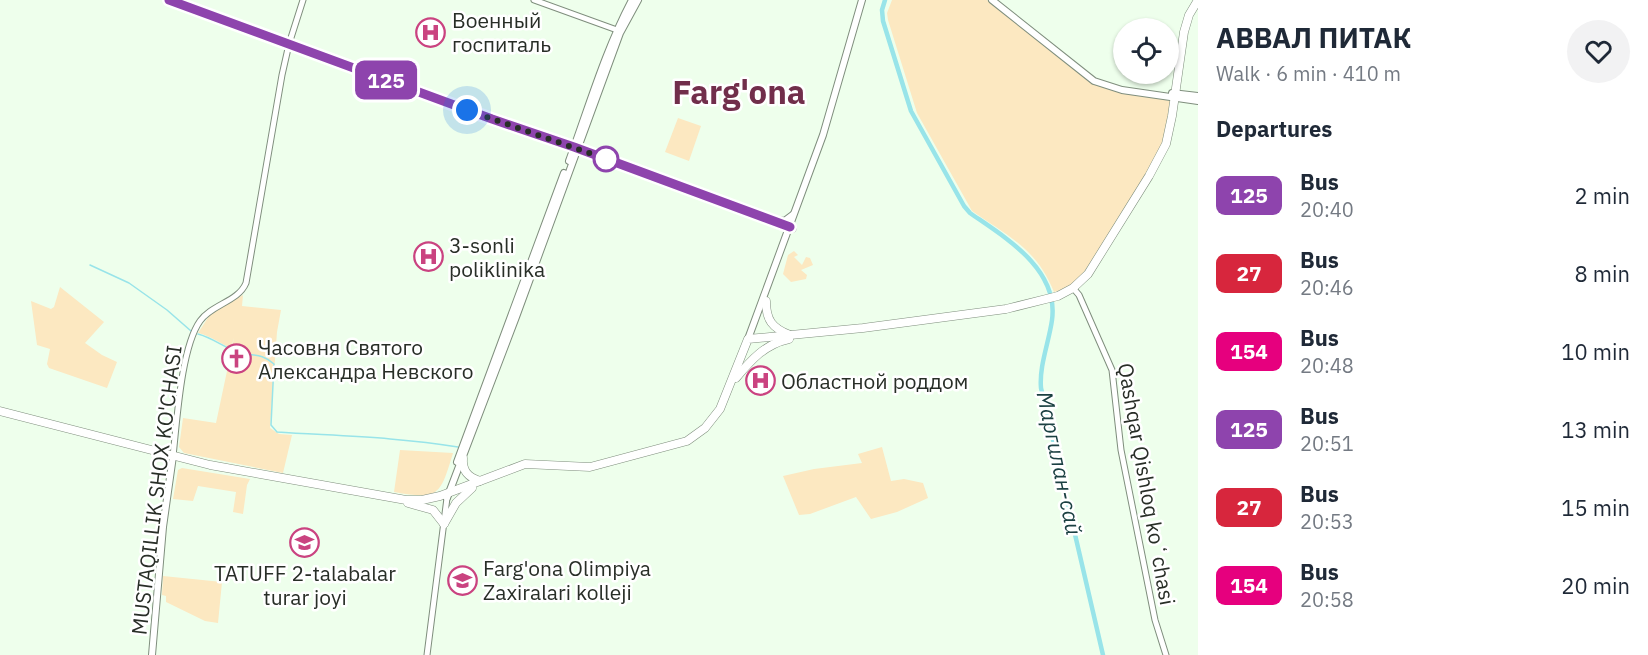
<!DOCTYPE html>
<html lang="en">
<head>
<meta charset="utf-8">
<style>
	body { margin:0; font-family:"IBM Plex Sans",sans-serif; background:#f2f2f3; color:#1f2937; height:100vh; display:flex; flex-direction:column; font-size:22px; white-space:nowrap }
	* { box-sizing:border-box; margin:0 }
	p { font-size:20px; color:#747a83 }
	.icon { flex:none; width:33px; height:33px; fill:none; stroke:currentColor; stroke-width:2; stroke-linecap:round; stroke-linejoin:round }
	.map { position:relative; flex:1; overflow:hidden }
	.sheet { display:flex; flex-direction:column; background:#fff; width:450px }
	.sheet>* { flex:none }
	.badge { padding:0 12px; border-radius:9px; font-size:21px; line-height:39px }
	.fabs { position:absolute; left:1113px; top:18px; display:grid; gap:12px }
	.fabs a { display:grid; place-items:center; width:66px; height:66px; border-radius:50%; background:#fff; box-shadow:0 2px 4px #0004; font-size:30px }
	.you { position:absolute; width:30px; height:30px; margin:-15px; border:4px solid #fff; border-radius:50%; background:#1a73e8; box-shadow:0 0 0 9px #1a73e833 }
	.map>.badge { position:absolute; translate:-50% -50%; box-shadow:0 0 0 3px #fff }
	h2 { padding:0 18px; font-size:22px; line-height:54px }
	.round { display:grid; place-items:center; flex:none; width:63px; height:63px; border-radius:32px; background:#f2f2f3 }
	.headline { display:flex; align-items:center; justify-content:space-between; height:102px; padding:0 18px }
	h1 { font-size:28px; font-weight:700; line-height:45px }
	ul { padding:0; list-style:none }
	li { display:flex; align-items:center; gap:18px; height:78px; padding:0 18px }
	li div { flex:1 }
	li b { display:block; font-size:22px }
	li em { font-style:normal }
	li .badge { min-width:66px; font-weight:700; text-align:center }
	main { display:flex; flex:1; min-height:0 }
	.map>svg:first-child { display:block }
</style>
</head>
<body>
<main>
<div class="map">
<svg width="1198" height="655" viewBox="0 0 1198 655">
	<rect width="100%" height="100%" fill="#eeffec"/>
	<!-- green -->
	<g fill="#fce8c1">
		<path d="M892,0H987L1089,81L1110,90L1171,101L1167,133L1153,167L1084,272C1075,283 1068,289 1054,292C1037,249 1008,236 972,211L967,202L917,113L888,20L887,13Z"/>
		<path d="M678,118L701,126L689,161L665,152Z"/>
		<path d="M794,251L798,255L794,257L802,265L806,257L810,258L813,265L801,270L807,275L806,279L791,282L783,274L788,255Z"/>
		<path d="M60,287L104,322L85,343L102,355L117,362L107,388L49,368L47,364L50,349L37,345L31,301L51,309L54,307Z"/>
		<path d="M243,295L242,306L281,310L277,332L270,428L279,434L292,435L283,473L184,453L179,447L183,418L216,423L234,338L231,348C219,343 211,336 198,333L211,313Z"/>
		<path d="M882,447L891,481L904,479L923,483L928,498L897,512L871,519L856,497L810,514L799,515L783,476L814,469L862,463L858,454Z"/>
		<path d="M400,450L453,453C440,496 439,500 394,492Z"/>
		<path d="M182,468L250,479L247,485L243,514L233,512L236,492L198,486L193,501L173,499L178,470Z"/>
		<path d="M163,576L222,582L218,623L205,621L166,602V596L162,595Z"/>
	</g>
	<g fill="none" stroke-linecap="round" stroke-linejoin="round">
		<!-- stream -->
		<g stroke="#98e4e9" stroke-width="1.5">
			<path d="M90,265L129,283L167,310L191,331"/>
			<path d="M198,334C213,338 223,347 238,352C253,357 260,352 274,364L271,425L277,432C338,436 398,437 458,447"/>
		</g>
		<!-- river -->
		<path stroke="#98e4e9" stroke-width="4.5" d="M885,0L882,10L883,21L911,111L964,206L970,213C1006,238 1059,269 1052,320C1049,342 1039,366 1041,388L1103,655"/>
		<defs>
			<g id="secondary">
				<path d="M169,0C376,78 586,149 793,229"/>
				<path d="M534,0L617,30"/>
				<path d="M775,221L785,220L793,214"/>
				<path d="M1073,288L1079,295L1112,370L1121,450L1155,620L1166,655"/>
				<path d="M173,456C177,421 181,348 200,321C212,304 238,302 246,283L282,75L289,44L303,0"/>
				<path d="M427,655L447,498"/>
			</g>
			<g id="primary">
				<path d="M992,0L1094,81L1122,90L1198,101"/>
				<path d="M1172,93L1198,96"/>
				<path d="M569,161C589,107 605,51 632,0"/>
				<path d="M748,339L823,135L862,0"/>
				<path d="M457,462L564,173"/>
				<path d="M447,498L516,317L620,33L638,0"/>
				<path d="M152,655L163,527L173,456"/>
			</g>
			<g id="highway">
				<path d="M766,301C766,320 772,328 790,335"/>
				<path d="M736,378C751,360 765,344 789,339"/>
				<path d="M0,411L210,465L406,500H422L440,496L525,464L590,467L687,441L705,428L720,409L748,339L863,328L1006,309L1058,296L1073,288L1088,274L1149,176L1166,144L1172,116L1184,32L1189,15L1198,0"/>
				<path d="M463,458C462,471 468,477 480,481"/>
				<path d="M408,503L433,510L444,524"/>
				<path d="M444,524L456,503L472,488"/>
			</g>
		</defs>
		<!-- secondary casing -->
		<use href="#secondary" stroke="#7f8e7d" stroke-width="7"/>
		<!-- primary casing -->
		<use href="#primary" stroke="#7f8e7d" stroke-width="8"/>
		<!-- highway casing -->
		<use href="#highway" stroke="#7f8e7d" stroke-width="9"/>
		<!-- secondary -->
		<use href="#secondary" stroke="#fff" stroke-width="5"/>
		<!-- primary -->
		<use href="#primary" stroke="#fff" stroke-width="6"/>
		<!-- highway -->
		<use href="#highway" stroke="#fff" stroke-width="8"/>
	</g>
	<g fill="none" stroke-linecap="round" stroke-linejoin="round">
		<defs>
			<path id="line" d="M169,0L492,119L574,147L790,227"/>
		</defs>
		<!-- line casing -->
		<use href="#line" stroke="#fff" stroke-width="14"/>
		<!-- line -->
		<use href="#line" stroke="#8e44ad" stroke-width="9"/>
		<!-- walk -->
		<path stroke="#282e27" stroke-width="6" stroke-dasharray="0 10.8" d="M467,110L606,159"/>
	</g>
	<!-- icons -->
	<defs>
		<symbol id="hospital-ring" viewBox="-11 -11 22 22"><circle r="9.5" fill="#fff" stroke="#ca4380" stroke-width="1.5"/><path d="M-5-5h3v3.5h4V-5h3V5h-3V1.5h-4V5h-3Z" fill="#ca4380"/></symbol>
		<symbol id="church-ring" viewBox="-11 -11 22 22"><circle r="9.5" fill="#fff" stroke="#ca4380" stroke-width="1.5"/><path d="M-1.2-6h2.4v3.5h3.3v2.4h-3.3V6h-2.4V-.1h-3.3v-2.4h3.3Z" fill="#ca4380"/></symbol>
		<symbol id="university-ring" viewBox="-11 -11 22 22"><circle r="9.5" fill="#fff" stroke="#ca4380" stroke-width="1.5"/><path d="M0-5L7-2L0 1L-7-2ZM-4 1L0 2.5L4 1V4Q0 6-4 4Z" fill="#ca4380"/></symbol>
	</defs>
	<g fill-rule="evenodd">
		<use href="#hospital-ring" x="414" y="16" width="33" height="33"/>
		<use href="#hospital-ring" x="412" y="240" width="33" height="33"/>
		<use href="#church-ring" x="220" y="342" width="33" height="33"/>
		<use href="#hospital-ring" x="744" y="364" width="33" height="33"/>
		<use href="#university-ring" x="288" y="526" width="33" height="33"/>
		<use href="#university-ring" x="446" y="564" width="33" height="33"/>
	</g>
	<!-- markers -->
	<circle fill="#fff" stroke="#8e44ad" stroke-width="3" cx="606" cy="159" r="12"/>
	<g text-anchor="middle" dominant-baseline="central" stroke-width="5" stroke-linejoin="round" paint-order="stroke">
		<!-- poi labels -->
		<g font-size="21" fill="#282e27" stroke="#fff" text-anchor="start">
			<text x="452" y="20">Военный<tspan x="452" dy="24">госпиталь</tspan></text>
			<text x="449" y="245">3-sonli<tspan x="449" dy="24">poliklinika</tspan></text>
			<text x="258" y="347">Часовня Святого<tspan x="258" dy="24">Александра Невского</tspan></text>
			<text x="781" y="381">Областной роддом</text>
			<text x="483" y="568">Farg'ona Olimpiya<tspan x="483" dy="24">Zaxiralari kolleji</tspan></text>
			<text x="305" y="573" text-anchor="middle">TATUFF 2-talabalar<tspan x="305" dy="24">turar joyi</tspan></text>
		</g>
		<!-- street labels -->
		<g font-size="21" fill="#282e27" stroke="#fff">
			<text transform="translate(1147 484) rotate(80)">Qashqar Qishloq koʻchasi</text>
			<text transform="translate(156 490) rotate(-83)">MUSTAQILLIK SHOX KO'CHASI</text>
		</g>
		<!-- water labels -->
		<g font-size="22" font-style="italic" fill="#1b4042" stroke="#fff">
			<text transform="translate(1060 463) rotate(78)">Маргилан-сай</text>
		</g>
		<!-- town labels -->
		<g font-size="33" font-weight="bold" fill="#712e4b" stroke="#fff">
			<text x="739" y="91">Farg'ona</text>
		</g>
	</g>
</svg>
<div class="fabs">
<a><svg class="icon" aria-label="locate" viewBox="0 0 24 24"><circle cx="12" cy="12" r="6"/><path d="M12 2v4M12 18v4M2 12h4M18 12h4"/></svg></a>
</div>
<div class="you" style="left:467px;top:110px"></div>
<b class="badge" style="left:386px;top:80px;background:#8e44ad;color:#fff">125</b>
</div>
<section class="sheet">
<div class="headline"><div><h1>АВВАЛ ПИТАК</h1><p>Walk · 6 min · 410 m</p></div><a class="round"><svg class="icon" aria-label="heart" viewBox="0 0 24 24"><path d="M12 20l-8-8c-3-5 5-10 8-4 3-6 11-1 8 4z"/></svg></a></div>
<h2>Departures</h2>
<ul>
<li><span class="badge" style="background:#8e44ad;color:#fff">125</span><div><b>Bus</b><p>20:40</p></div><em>2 min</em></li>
<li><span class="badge" style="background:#d7263d;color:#fff">27</span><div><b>Bus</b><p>20:46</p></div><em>8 min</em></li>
<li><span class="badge" style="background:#e6007e;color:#fff">154</span><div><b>Bus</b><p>20:48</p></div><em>10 min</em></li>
<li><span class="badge" style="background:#8e44ad;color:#fff">125</span><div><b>Bus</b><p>20:51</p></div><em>13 min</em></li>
<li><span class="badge" style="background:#d7263d;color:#fff">27</span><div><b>Bus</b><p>20:53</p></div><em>15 min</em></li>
<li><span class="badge" style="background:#e6007e;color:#fff">154</span><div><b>Bus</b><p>20:58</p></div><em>20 min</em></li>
</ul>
</section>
</main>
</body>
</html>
